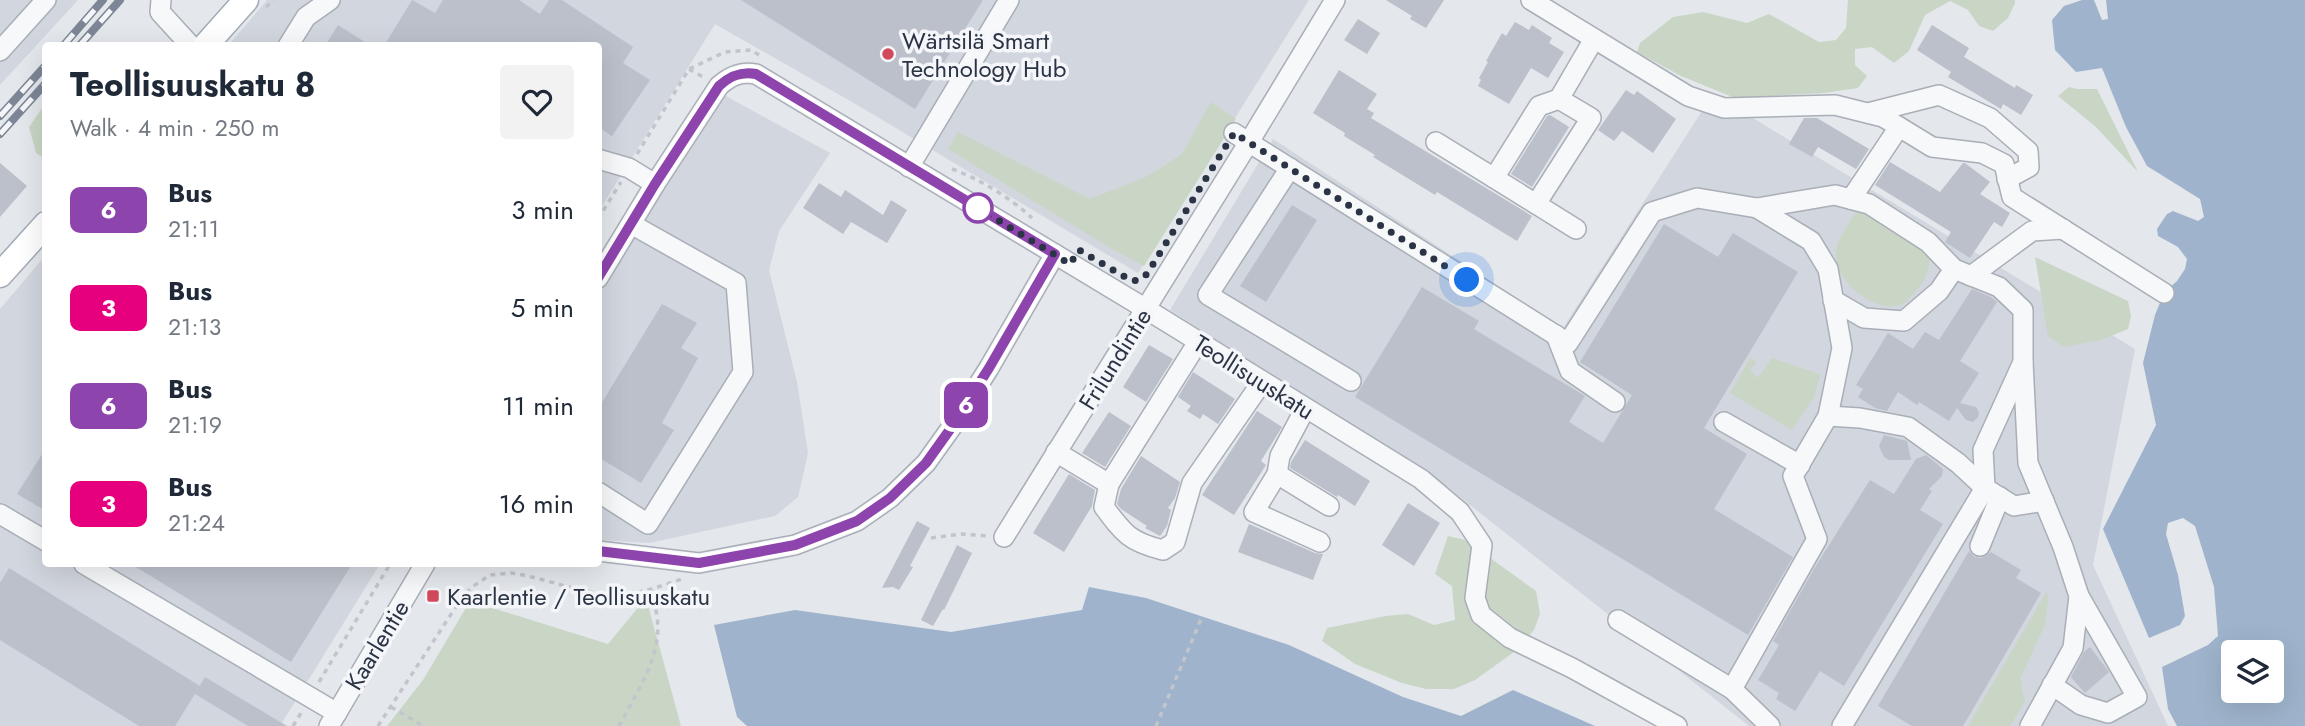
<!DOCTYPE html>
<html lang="en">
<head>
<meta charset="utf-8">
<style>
	body { margin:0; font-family:Jost,sans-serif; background:#f2f2f3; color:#1f2937; height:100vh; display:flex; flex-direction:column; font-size:26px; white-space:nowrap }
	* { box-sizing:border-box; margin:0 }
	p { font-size:23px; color:#747a83 }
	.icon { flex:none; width:38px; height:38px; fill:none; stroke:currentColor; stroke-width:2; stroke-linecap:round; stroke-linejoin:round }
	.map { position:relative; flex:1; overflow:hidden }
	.drawer { position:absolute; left:42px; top:42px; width:560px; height:525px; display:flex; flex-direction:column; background:#fff; border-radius:7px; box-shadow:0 7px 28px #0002 }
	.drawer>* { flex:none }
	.badge { padding:0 14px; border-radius:10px; font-size:24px; line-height:46px }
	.fabs { position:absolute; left:2221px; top:640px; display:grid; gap:14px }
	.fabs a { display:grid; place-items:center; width:63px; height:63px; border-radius:7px; background:#fff; box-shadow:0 7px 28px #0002; font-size:35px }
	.you { position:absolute; width:35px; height:35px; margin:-18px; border:5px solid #fff; border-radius:50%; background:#1a73e8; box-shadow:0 0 0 10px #1a73e833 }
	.map>.badge { position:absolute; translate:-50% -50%; box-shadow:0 0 0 4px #fff }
	.round { display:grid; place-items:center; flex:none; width:74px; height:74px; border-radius:7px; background:#f2f2f3 }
	.head { display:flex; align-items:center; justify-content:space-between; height:119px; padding:0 28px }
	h1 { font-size:33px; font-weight:700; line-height:52px }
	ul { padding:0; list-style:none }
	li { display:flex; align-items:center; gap:21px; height:98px; padding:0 28px }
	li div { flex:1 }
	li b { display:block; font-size:26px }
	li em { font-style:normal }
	li .badge { min-width:77px; font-weight:700; text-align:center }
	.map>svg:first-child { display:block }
</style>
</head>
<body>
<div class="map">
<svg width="2305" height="726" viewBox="0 0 2305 726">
	<rect width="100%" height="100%" fill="#e4e7ec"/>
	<!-- built -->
	<g fill="#d2d6de">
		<path d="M0,0H78L0,85Z"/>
		<path d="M267,0H1309L1138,273L859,106L715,24L599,211L598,46H228Z"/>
		<path d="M722,94L830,153L779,231L769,270L797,382L808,453L798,497L775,516L649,543L599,540L598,296Z"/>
		<path d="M1713,94L2135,349L2093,565L2168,726H1749L1446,486L1170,310L1273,139L1563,328Z"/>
		<path d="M45,256L46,564H380L280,726H0V309Z"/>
	</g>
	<!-- green -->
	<g fill="#c9d6c5">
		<path d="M1848,0H2015V3L2008,18L1993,31L1979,26L1968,10L1950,1L1925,15L1909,51L1894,63L1872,47L1855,49V65L1867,76L1858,88L1824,93L1735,98L1681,76L1637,52L1640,43L1673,17L1703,12L1747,23L1769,14L1819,42L1836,40L1846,28Z"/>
		<path d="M2069,87L2077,89H2097L2138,172L2096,127L2058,96Z"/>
		<path d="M1211,102L1236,119L1144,266L1112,249L948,149L958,132L1090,199L1148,176L1182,154Z"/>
		<path d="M45,104V159L36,153L29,127Z"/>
		<path d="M1858,208L1930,254C1929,272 1925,284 1911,296C1909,299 1906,302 1903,304C1875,317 1827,276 1837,246C1841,233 1852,220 1858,208Z"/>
		<path d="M2035,257L2128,301L2131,316L2128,329L2101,340L2064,347L2048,336Z"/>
		<path d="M1750,358L1756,362L1750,371L1758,378L1772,358L1820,374L1814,397L1792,430L1730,393Z"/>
		<path d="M1448,536L1465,540L1536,591L1540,614L1534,630L1514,652L1475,680L1454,689H1426L1402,683L1355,664L1322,641L1327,628L1386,616L1408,614L1434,625L1455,620L1452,586L1435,574Z"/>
		<path d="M2047,591L2048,602L2044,627L2020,679L2025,702L2010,726H1968Z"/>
		<path d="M646,598L681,726H387L423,680L470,601L608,644Z"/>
	</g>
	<!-- water -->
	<g fill="#9fb4cc" fill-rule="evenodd">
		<path d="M2082,0H2094L2102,20L2108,19L2106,0H2305V726H2177L2168,709L2162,667L2208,645L2218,636L2214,587L2195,526L2183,518L2168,523L2166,534L2178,575L2185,616L2180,625L2149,638L2103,529L2156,425L2143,363L2155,315L2164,293L2177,281L2185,269L2187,259L2178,247L2158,236L2157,229L2167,214L2173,211L2198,221L2204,217L2200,199L2147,166L2126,127L2102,68L2076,72L2055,50L2052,20L2064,6ZM2233,653H2272V691H2233Z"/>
		<path d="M1089,587L1146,598L1289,645L1403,697L1461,716L1513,690L1595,726H747L737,717L714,625L795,610L951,632L1082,610Z"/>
	</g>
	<!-- building -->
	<g fill="#bbc0ca">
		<path d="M412,0L435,13L443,0H519L540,14L549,0H562L633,47L623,63L650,80L612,136L598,127V46H384Z"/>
		<path d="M741,0H983L915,109Z"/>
		<path d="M1386,0H1444L1426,28L1410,19L1412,16Z"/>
		<path d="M1358,19L1380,33L1367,54L1344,40Z"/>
		<path d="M1515,22L1529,30L1532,25L1552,38L1549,43L1564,52L1548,78L1531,68L1509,104L1478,86L1481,80L1479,78L1488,62L1486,61L1502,33L1506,36Z"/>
		<path d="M338,25L371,46H325Z"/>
		<path d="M1932,25L1969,48L1964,57L2015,88L2016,85L2033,95L2021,115L2003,104L2001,109L1948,77L1951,72L1917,50Z"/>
		<path d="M1339,70L1377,94L1367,109L1374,113L1371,118L1532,216L1517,241L1437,192L1435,195L1373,157L1375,155L1344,136L1345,133L1313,113Z"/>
		<path d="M1626,90L1634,95L1637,91L1676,119L1653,153L1622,131L1614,141L1598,130Z"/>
		<path d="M1550,115L1569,127L1532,187L1511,174L1547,116Z"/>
		<path d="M1804,118H1817L1869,149L1856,169L1818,147L1812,157L1789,144Z"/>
		<path d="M1890,162L1940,192L1963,163H1965L1990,182L1980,194L2010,213L2002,227L1994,222L1970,258L1945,242L1951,232L1875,185Z"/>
		<path d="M0,163L27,186L0,217Z"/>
		<path d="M819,183L841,197L845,190L883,215L891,200L907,210L887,243L851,222L843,234L803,208Z"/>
		<path d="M1292,205L1317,220L1266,302L1240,286Z"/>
		<path d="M1664,224L1718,257L1733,233L1798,272L1704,428L1747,454L1714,509L1793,557L1748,635L1355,397L1422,287L1479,321L1474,329L1585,396L1569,422L1603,443L1632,395L1580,362Z"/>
		<path d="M1972,289L1991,297L1997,302L1960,361L1979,373L1960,403L1976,407L1979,412L1978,417L1973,422L1966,420L1957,408L1949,421L1919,402L1917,405L1898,392L1887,411L1875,408L1858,397L1863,389L1856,385L1888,333L1913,349L1925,332L1939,340Z"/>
		<path d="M662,304L697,323L681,348L698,358L662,423L674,430L641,483L598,457V409Z"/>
		<path d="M1149,345L1173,359L1146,402L1123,387Z"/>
		<path d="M1193,372L1235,399L1218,424L1203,414L1200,419L1187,411L1191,406L1178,397Z"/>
		<path d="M1257,411L1282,427L1261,461L1266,465L1234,515L1202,495Z"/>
		<path d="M1109,412L1131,426L1105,467L1082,453Z"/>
		<path d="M1884,435L1907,441L1911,460H1889L1884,457L1879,446Z"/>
		<path d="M1305,440L1370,481L1355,506L1338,495L1337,497L1290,468L1291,462Z"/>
		<path d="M46,448V511L17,494Z"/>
		<path d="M1926,455L1943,469L1942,476L1929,489L1932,491L1920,510L1943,524L1844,686L1820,671L1795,711L1776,699L1779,693L1758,680L1779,645L1773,641L1814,569L1870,480L1894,494L1916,459Z"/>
		<path d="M1141,456L1180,482L1175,498L1168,508L1171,510L1167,526L1160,536L1145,528L1147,526L1121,509L1117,504L1121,489Z"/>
		<path d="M1069,474L1095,490L1092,506L1064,552L1033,533Z"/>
		<path d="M1408,503L1440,523L1414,566L1382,545Z"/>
		<path d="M917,521L930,528L910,566L913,567L899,590L893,587L882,588Z"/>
		<path d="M1249,524L1315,553L1323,554L1313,580L1238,552Z"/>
		<path d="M957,545L972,553L944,610L943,609L933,626L921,620Z"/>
		<path d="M1969,551L1975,557L1981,558L1991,552L2021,570L2016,578L2041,593L1963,726H1912L1878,706Z"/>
		<path d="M131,564H352L291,662Z"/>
		<path d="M9,568L200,686L175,726H139L0,640V583Z"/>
		<path d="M2090,647L2109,672L2085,693L2071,677L2084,652Z"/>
		<path d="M205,677L287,726H248L195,694Z"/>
	</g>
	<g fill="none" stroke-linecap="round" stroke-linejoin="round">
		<defs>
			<g id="minor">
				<path d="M161,0L160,12L191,46"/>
				<path d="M1531,0L1688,96L1724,108L1835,105L1883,117L1932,147L1982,153L2004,164L2012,197L2164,293"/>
				<path d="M288,46L306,17L330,0"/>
				<path d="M0,51L46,0"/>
				<path d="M1868,113L1939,95L1990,118L2028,151L2029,167L2007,179"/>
				<path d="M1234,133L1568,343L1652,212L1697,198L1757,208L1811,241L1828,269L1842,348L1828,416L1793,476L1817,539L1732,689L1618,620"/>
				<path d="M1436,142L1536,204"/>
				<path d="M598,159L629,168L655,184"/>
				<path d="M909,167L1009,0"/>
				<path d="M1290,168L1208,295L1351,381"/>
				<path d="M1494,178L1539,106L1559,99"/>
				<path d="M1851,199L1899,127"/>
				<path d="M1757,208L1835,195L1869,204L1928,242L1954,269L1939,291L1904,321L1864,318L1833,300"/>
				<path d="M1576,229L1536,204L1591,118L1559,99L1594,39"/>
				<path d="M1954,269L1999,287L2023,310V362L1983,450L1985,488L2014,506L2044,501"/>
				<path d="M1971,276L2032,231L2063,229"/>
				<path d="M598,278L655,184L719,86C730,76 741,71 756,74L1146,309L1421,479L1460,512L1482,545L1475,598L1481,615L1510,638L1572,668L1677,726"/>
				<path d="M1556,335L1570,371L1615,402"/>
				<path d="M2023,362L2028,463L2063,547L2079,596L2073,648L2030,726"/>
				<path d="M1305,409L1280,456L1277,474L1254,512L1320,542"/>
				<path d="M1828,416L1860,418L1908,427L1958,463L1985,488L1842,726"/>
				<path d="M1724,422L1800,465"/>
				<path d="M1056,452L1109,484L1104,507C1124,534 1130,542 1163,550L1175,542L1192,483L1262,382"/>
				<path d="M1277,474L1329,506"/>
				<path d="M1109,484L1198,342"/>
				<path d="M598,492L648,524L743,372L736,283L631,224"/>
				<path d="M0,514L46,541"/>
				<path d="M1004,537L1249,142L1335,0"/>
				<path d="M1980,546L2000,497"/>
				<path d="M598,551L699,563L795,545L857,521L890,498L926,463L951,428L989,368L1055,254"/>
				<path d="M84,564L337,713"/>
				<path d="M2052,685L2081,705L2108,713L2137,697L2079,596"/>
				<path d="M1732,689L1770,726"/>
				<path d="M329,726L425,564"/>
			</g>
			<g id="major">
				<path d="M205,46L246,0"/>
				<path d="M0,275L46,224"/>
			</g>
		</defs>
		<!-- minor casing -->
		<use href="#minor" stroke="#a9aeb7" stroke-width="22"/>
		<!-- major casing -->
		<use href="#major" stroke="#a3abb8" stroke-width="27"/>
		<!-- path -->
		<g stroke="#c2c5cb" stroke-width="3.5" stroke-dasharray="5 5" stroke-linecap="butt">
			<path d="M266,7L274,0"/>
			<path d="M689,69L705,78"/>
			<path d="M637,154L689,69L725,52L751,50L759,55"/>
			<path d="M952,169C978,178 1012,199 1032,218"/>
			<path d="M598,219L621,182"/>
			<path d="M931,538L961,534L988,536"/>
			<path d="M319,682L390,564"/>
			<path d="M391,707L423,726"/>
			<path d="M293,726L301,713"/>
			<path d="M378,726L461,599L472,587L490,575L511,573C548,578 586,597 624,594C644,593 663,585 682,579"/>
			<path d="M619,726C636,693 663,656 657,617C656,607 653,598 651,589"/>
			<path d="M1156,726L1202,617"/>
		</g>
		<!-- minor -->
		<use href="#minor" stroke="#f7f8fa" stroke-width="19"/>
		<!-- major -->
		<use href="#major" stroke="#fff" stroke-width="24"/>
		<defs>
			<g id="rail">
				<path d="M63,46L103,0"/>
				<path d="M79,46L120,0"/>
				<path d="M0,116L46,65"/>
				<path d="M0,134L46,83"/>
			</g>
		</defs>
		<!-- rail casing -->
		<use href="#rail" stroke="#7d8696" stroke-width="8"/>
		<!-- rail -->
		<use href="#rail" stroke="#f4f6f9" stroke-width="5" stroke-dasharray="16" stroke-linecap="butt"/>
	</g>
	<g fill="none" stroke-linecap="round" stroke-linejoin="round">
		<defs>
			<path id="line" d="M598,278L655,184L719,86C730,76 741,71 756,74L1055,254L989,368L951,428L926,463L890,498L857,521L795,545L699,563L598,551"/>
		</defs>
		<!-- line casing -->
		<use href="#line" stroke="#fff" stroke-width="16"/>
		<!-- line -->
		<use href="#line" stroke="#8e44ad" stroke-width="10"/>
		<!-- walk -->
		<path stroke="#2b3445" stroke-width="7" stroke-dasharray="0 12.6" d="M978,208L1070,264L1079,250L1132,281L1139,280L1147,274L1234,133L1467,280"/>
	</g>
	<!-- markers -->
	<g fill="#d1495b" stroke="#f4f6f9" stroke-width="2.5">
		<circle cx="888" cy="54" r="7"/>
		<rect x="426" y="589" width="14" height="14" rx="3.5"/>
	</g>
	<circle fill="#fff" stroke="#8e44ad" stroke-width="3.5" cx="978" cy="208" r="14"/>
	<g text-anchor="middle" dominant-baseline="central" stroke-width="7" stroke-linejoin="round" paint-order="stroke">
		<!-- poi labels -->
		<g font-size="24" fill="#2b3445" stroke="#f4f6f9" text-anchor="start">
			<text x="902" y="40">Wärtsilä Smart<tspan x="902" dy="28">Technology Hub</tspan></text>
			<text x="447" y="596">Kaarlentie / Teollisuuskatu</text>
		</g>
		<!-- street labels -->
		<g font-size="24" fill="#2b3445" stroke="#f4f6f9">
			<text transform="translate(1115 359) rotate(-58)">Frilundintie</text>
			<text transform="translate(1254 377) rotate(32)">Teollisuuskatu</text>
			<text transform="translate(377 645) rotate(-59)">Kaarlentie</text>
		</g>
	</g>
</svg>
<div class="fabs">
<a><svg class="icon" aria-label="layers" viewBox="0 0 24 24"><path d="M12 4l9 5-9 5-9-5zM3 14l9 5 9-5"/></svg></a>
</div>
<div class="you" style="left:1467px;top:280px"></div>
<b class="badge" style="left:966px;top:405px;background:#8e44ad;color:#fff">6</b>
<section class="drawer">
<div class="head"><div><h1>Teollisuuskatu 8</h1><p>Walk · 4 min · 250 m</p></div><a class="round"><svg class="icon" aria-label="heart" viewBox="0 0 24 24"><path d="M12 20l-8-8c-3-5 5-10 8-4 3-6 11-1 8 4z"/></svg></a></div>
<ul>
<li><span class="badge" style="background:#8e44ad;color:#fff">6</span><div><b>Bus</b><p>21:11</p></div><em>3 min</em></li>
<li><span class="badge" style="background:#e6007e;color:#fff">3</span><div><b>Bus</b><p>21:13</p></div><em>5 min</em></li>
<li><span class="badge" style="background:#8e44ad;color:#fff">6</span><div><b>Bus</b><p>21:19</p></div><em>11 min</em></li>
<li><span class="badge" style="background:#e6007e;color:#fff">3</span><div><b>Bus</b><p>21:24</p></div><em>16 min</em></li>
</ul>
</section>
</div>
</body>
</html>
